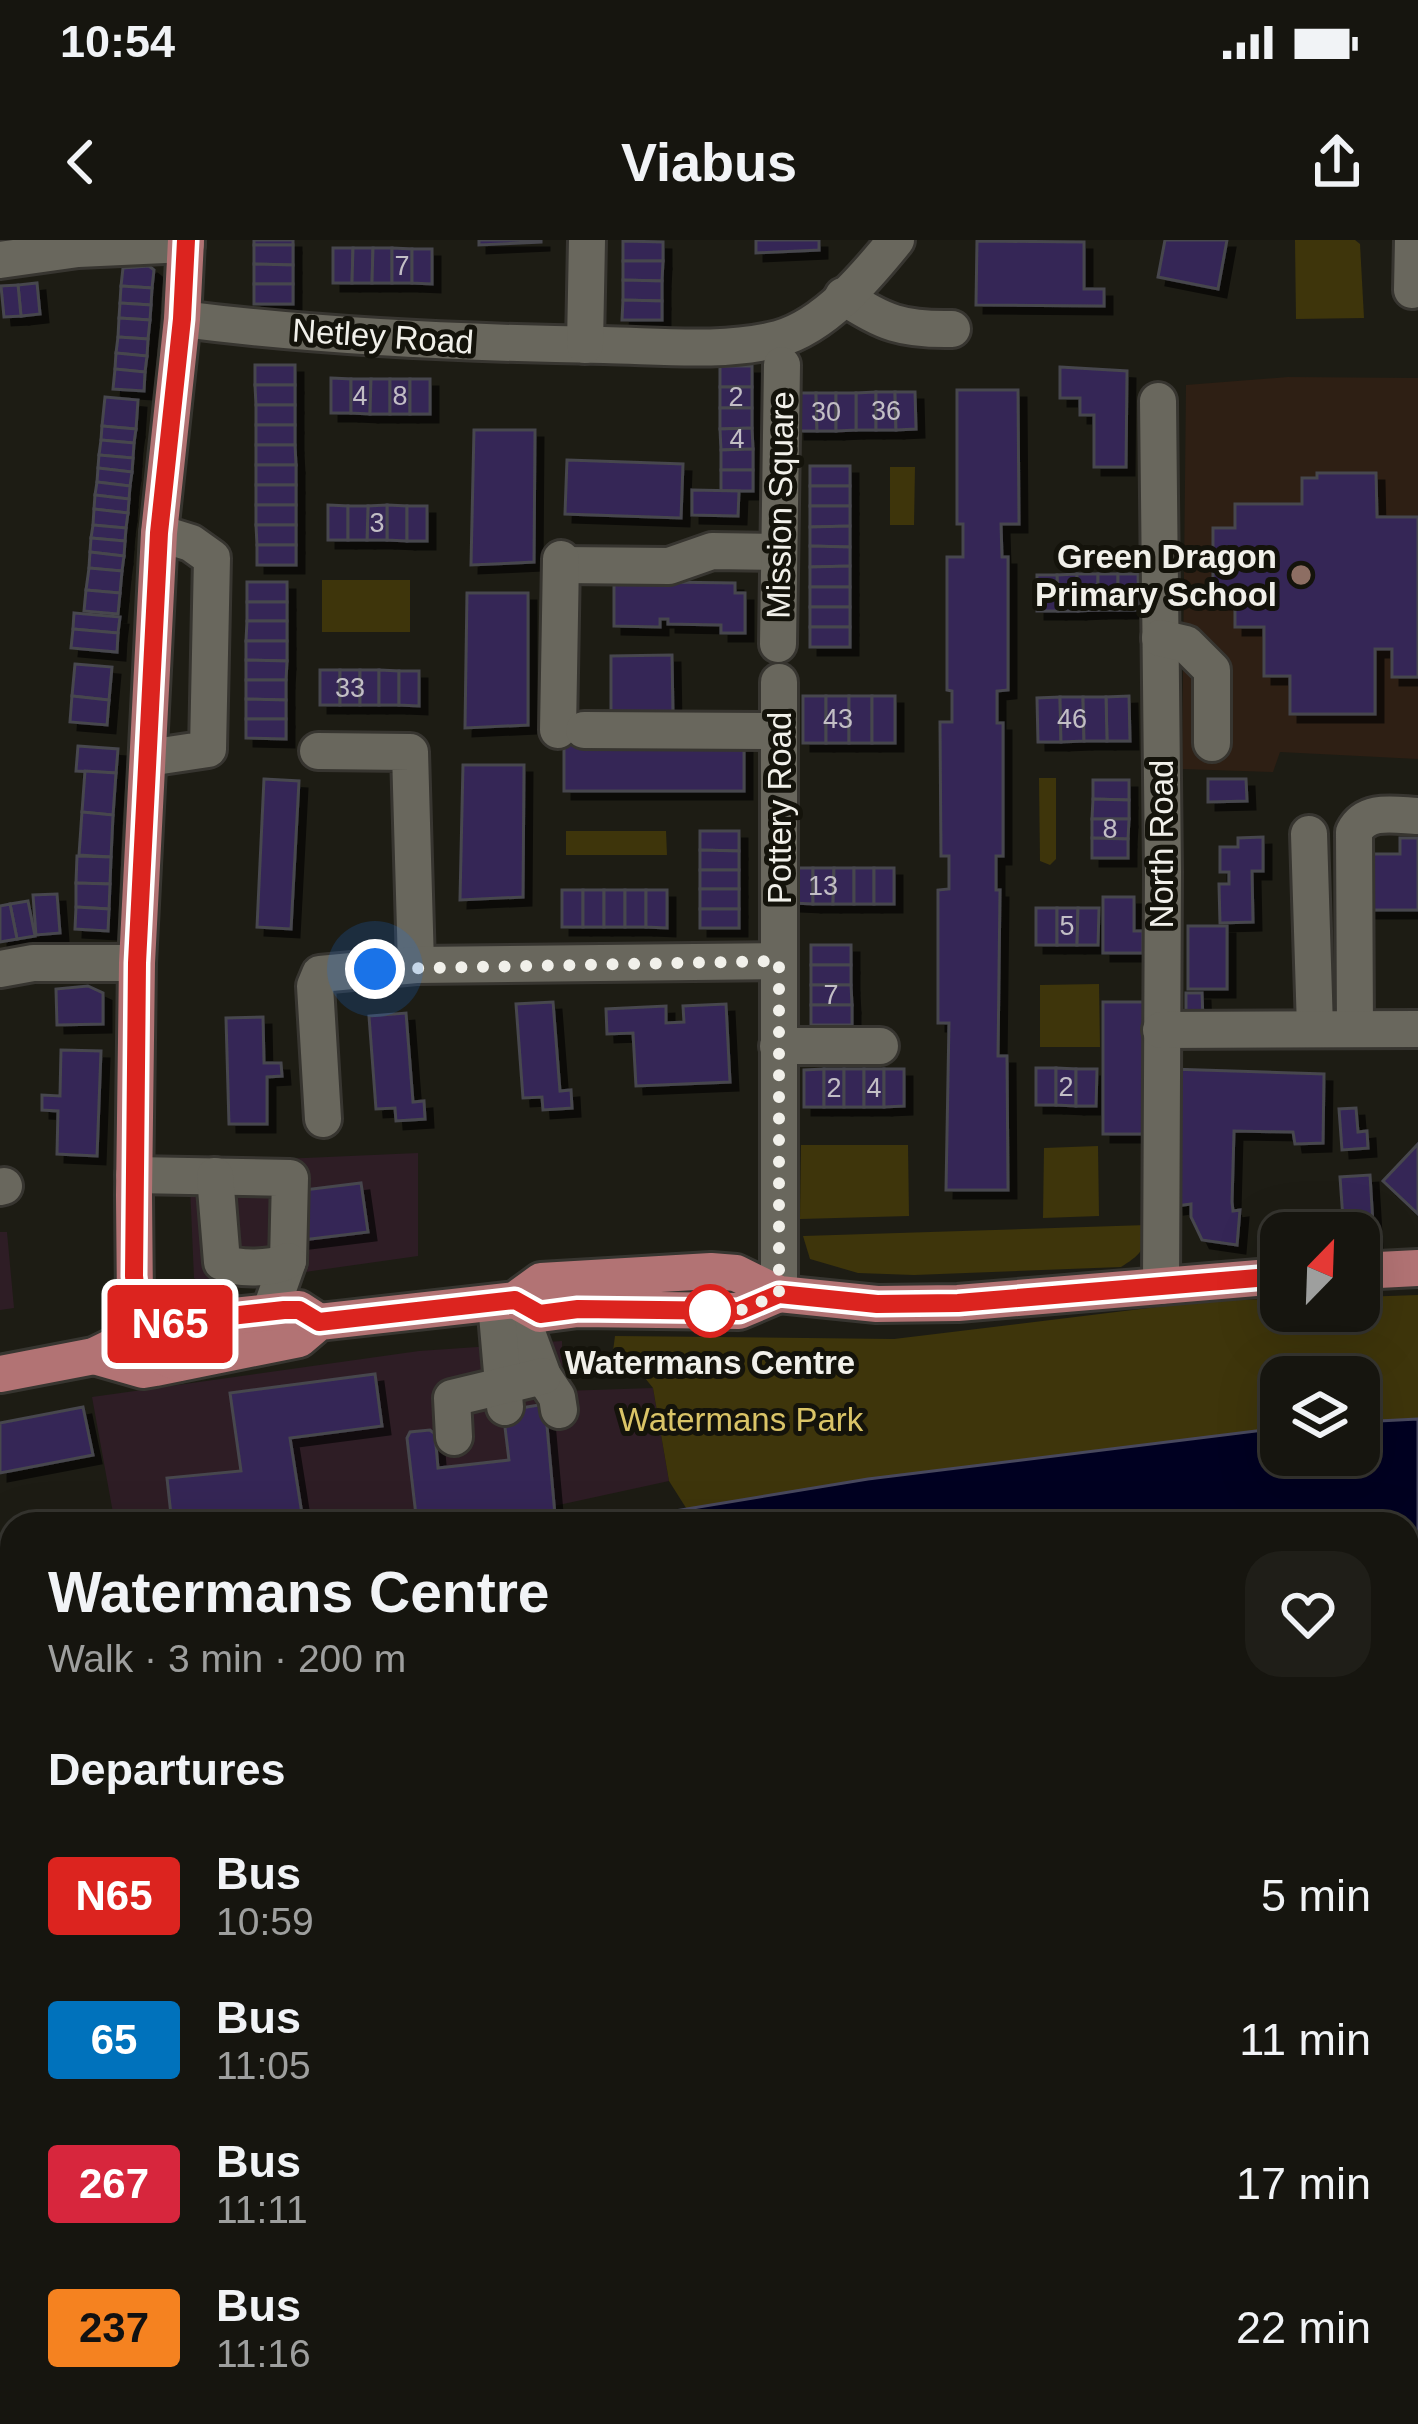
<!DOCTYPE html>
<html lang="en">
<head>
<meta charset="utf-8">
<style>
	body { margin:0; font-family:Arial,sans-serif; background:#1f1e18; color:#f1f3f6; height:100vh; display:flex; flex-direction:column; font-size:45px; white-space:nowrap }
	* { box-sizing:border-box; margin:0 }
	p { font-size:39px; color:#9e9f9e }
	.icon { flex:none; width:66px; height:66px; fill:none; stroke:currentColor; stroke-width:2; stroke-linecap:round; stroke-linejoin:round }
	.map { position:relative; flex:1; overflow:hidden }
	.side { position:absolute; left:0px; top:1272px; width:1419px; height:912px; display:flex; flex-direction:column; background:#16150f; border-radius:36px 36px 0 0; box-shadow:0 12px 48px #0002,0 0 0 3px #35342f }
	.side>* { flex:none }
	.badge { padding:0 24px; border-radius:9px; font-size:42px; line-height:78px }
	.needle { width:78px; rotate:23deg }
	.controls { position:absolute; left:1260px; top:972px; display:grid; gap:24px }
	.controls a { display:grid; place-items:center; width:120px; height:120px; border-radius:24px; background:#16150f; box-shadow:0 12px 48px #0002,0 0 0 3px #35342f; font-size:60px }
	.you { position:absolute; width:60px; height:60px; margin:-30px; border:9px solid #fff; border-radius:50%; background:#1a73e8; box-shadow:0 0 0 18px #1a73e833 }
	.map>.badge { position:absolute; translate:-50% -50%; box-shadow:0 0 0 6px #fff }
	h2 { padding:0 48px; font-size:45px; line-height:108px }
	.round { display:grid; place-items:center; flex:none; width:126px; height:126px; border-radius:36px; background:#1f1e18 }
	.headline { display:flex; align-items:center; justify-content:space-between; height:204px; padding:0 48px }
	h1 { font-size:57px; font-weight:700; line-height:90px }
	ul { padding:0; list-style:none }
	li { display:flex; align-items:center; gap:36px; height:144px; padding:0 48px }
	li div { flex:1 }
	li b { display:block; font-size:45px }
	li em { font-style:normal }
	li .badge { min-width:132px; font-weight:700; text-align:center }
	.status { display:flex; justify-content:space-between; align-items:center; height:84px; padding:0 60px; background:#16150f; direction:ltr }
	.status svg { height:33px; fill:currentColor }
	header { display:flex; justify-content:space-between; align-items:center; height:156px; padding:0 48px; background:#16150f; font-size:54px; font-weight:700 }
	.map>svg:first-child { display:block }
</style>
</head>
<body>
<div class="status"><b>10:54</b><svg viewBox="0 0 49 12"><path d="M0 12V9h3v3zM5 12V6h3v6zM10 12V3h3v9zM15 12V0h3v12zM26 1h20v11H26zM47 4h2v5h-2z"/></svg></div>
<header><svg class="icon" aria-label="back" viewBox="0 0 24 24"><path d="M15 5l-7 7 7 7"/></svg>Viabus<svg class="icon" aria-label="share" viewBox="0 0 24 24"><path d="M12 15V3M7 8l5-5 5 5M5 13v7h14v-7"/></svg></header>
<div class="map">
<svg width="1418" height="2184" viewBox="0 0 1418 2184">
	<defs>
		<filter id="shadow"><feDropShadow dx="8" dy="8" stdDeviation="0" flood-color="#0009"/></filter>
	</defs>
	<rect width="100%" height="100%" fill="#1d1c14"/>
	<!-- commercial -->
	<g fill="#2e1d25">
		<path d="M418,913V1016L206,1046L194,1038L189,923Z"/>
		<path d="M0,992H7L14,1068L0,1070Z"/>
		<path d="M562,1101L563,1151L653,1148L669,1241L471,1284H115L92,1157L419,1111Z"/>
	</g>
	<!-- education -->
	<path fill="#2e1f14" d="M1288,137L1418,138V519L1280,512L1273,532L1182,529L1186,145Z"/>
	<!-- green -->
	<g fill="#3e350b">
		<path d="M1295,0H1355L1360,4L1364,78L1296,79Z"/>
		<path d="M890,227H915L914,285H890Z"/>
		<rect x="322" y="340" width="88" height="52"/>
		<path d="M1039,538H1056V619L1050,625L1040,621Z"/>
		<path d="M566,591H666L667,615H566Z"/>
		<path d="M1099,744L1100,807H1040V745Z"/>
		<path d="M801,905H908L909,976L800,979Z"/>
		<path d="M1098,906L1099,976L1043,978L1044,908Z"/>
		<path d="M1147,985C1148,1008 1139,1016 1121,1027L914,1035L858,1033L810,1019L803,996Z"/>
		<path d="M1418,1055V1179L1359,1182V1137H1281V1188L868,1239L688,1271L669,1241L653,1148L645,1138L612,1119L615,1096L894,1099L1214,1060L1281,1059V1071H1359V1057Z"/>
		<path d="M1418,1943V2184H757L787,2172H1407V1948Z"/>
	</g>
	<!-- water -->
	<g fill="#000021" stroke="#48485d" stroke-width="3">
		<path d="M1418,1179V1860L1407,1861V1284H596L868,1239L1281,1188V1215H1359V1182Z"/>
		<path d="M12,1408V1664L0,1712V1415Z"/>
		<path d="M0,1783L3,1822L12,1842V2172H476L447,2184H0Z"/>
		<path d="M1407,2170L1418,2171V2184H1352L1356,2172Z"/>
	</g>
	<!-- building -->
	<g fill="#342657" stroke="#47464e" stroke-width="3" filter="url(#shadow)">
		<rect x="254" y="0" width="39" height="5"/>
		<path d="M479,0H541V2L479,5Z"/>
		<path d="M756,0H819V10L756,13Z"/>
		<path d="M1165,0H1227L1218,49L1158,37Z"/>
		<path d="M623,1L663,2V21H623Z"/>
		<path d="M977,1L1084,2V49H1104V66L976,65Z"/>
		<path d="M254,5H293V25L254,24Z"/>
		<path d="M333,8H353L352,43H333Z"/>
		<path d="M353,8H373L372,43H352Z"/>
		<path d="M373,8H392V43H372Z"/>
		<path d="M392,8L412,9V43H392Z"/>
		<path d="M412,9H432V44L412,43Z"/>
		<path d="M623,21H663L662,41L623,40Z"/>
		<path d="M254,24L293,25V44H254Z"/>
		<path d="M149,26L154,30L152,48L121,46L123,28Z"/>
		<path d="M623,40L662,41V61L623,60Z"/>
		<path d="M37,43L40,74L21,76L18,45Z"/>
		<rect x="254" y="44" width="39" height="20"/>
		<path d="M18,45L21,76L4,77L1,46Z"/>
		<path d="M121,46L152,48L151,65L120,63Z"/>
		<path d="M623,60L662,61V80H622Z"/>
		<path d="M120,63L151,65L150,80L119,78Z"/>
		<path d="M119,78L150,80L148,99L118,97Z"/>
		<path d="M118,97L148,99L147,116L116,113Z"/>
		<path d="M116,113L147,116L145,132L115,129Z"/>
		<rect x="255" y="125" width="40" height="20"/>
		<rect x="720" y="126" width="32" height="21"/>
		<path d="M1060,127L1127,131L1126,227H1094V175H1080V158H1060Z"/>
		<path d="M115,129L145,132L144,151L113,149Z"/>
		<path d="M331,138L351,139V173H331Z"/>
		<path d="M351,139H371L370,174L351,173Z"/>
		<path d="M371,139H390V174H370Z"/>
		<rect x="390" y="139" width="20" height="35"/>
		<rect x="410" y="139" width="20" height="35"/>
		<path d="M255,145H295V165H256Z"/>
		<rect x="720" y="147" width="32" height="21"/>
		<path d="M957,150H1018L1019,284H1001L1002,317H1008V450L997,451V483H1003V616H996V650H1000L998,816H1007L1008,950H946L949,783H938V650L949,649V616H941L940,482H952V451L947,450V317H963V284H957Z"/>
		<path d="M876,152V190H856V153Z"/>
		<path d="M876,152H895L896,190H876Z"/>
		<path d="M895,152H915L916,189L896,190Z"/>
		<path d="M796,153H816L817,191H797Z"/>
		<path d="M816,153H836V191H817Z"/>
		<path d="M836,153H856V190L836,191Z"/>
		<path d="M105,157L138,160L136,189L102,186Z"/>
		<rect x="256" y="165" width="39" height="20"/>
		<path d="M720,168H752V188L720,189Z"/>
		<rect x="256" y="185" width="39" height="20"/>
		<path d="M102,186L136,189L134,203L101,200Z"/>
		<path d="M752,188L753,209L721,210L720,189Z"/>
		<path d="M474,190H535L534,322L471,325Z"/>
		<path d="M101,200L134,203L133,218L99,215Z"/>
		<path d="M256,205H295L296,225H256Z"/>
		<path d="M753,209V230H721V210Z"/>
		<path d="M99,215L133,218L132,232L98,228Z"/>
		<path d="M567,220L683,224L681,278L565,274Z"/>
		<rect x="256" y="225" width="40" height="20"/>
		<rect x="810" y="226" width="40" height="20"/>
		<path d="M98,228L132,232L130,246L97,242Z"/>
		<rect x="721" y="230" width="32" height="21"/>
		<path d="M1317,233H1376L1377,277H1418V437H1392V409H1375V474H1290V436H1264V387H1235V361H1213V288H1235V264H1302V238H1317Z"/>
		<path d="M97,242L130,246L129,259L95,255Z"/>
		<rect x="256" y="245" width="40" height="20"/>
		<rect x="810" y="246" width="40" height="20"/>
		<path d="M692,250L739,251L738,276L692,275Z"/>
		<path d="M95,255L129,259L128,273L94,269Z"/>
		<rect x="256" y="265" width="40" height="20"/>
		<path d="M328,265L348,266V300H328Z"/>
		<path d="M387,265L407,266V301L387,300Z"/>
		<path d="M387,265V300H367L368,266Z"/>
		<path d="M348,266H368L367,300H348Z"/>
		<rect x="407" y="266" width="20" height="35"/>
		<path d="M810,266H850V286L810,287Z"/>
		<path d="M94,269L128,273L126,288L93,285Z"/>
		<path d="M93,285L126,288L125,301L91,298Z"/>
		<path d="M256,285H296V305H257Z"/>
		<path d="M850,286V307L810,306V287Z"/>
		<path d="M91,298L125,301L124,316L90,312Z"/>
		<rect x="257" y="305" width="39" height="20"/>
		<path d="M810,306L850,307V326L810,327Z"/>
		<path d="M90,312L124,316L122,331L89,328Z"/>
		<path d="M850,326V347H810V327Z"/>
		<path d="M89,328L122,331L120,353L86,350Z"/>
		<path d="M1077,334L1078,371H1058L1057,335Z"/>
		<path d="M1077,334H1098V370L1078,371Z"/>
		<rect x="1098" y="334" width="20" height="36"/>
		<path d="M1118,334H1138L1139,370H1118Z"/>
		<path d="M614,335L662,342L735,343V353H745V393H721V385L668,384V379H660V387L614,386Z"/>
		<path d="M1037,335H1057L1058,371H1037Z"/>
		<rect x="247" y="342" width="40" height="20"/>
		<rect x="810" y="347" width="40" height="20"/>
		<path d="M86,350L120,353L118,374L84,371Z"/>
		<path d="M467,353H528V485L465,488Z"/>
		<rect x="247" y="362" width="40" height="19"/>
		<rect x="810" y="367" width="40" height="20"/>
		<path d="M74,373L120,377L118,393L73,389Z"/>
		<path d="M247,381H287V401H246Z"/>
		<rect x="810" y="387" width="40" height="20"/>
		<path d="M73,389L118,393L117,412L71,408Z"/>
		<path d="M246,401H287V421L246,420Z"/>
		<path d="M672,415L673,475L611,476V416Z"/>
		<path d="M246,420L287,421L286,440H246Z"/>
		<path d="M75,424L112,427L109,460L72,456Z"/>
		<rect x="320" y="430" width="20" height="35"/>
		<rect x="340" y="430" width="20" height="35"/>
		<rect x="360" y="430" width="19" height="35"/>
		<path d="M379,430L399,431V465H379Z"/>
		<path d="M399,431H419V466L399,465Z"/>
		<path d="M246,440H286V460L246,459Z"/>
		<path d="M72,456L109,460L107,485L70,482Z"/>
		<rect x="803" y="456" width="23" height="47"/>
		<rect x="826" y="456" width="23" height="47"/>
		<rect x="849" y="456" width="23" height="47"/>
		<rect x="872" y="456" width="23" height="47"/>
		<path d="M1129,456L1130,501H1107L1106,457Z"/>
		<path d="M1060,457L1061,502H1038L1037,458Z"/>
		<path d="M1060,457H1083L1084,501L1061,502Z"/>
		<path d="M1083,457H1106L1107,501H1084Z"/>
		<path d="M246,459L286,460V479H246Z"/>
		<path d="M246,479H286V499L246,498Z"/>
		<rect x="564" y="503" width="180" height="48"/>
		<path d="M78,506L118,509L116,533L76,531Z"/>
		<path d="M463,525H524L523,657L460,660Z"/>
		<path d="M85,531L116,533L113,575L82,572Z"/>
		<path d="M264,539L299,541L291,689L257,687Z"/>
		<path d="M1208,539H1246L1247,561L1208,562Z"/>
		<path d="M1093,540H1129V560L1093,559Z"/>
		<path d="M1093,559L1129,560V579H1092Z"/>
		<path d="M82,572L113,575L111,617L79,615Z"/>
		<path d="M1092,579H1129L1128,599L1092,598Z"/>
		<path d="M700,591H739V611L700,610Z"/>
		<path d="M1263,597V631H1252L1253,682L1220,683L1219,644H1229V632H1220V607H1238V598Z"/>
		<path d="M1092,598L1128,599V618H1092Z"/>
		<path d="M1400,598H1418V670H1365V614H1400Z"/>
		<path d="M700,610L739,611V630H700Z"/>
		<path d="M77,616L111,617L110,644L76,643Z"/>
		<path d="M793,628H813V664L793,663Z"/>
		<path d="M813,628H834L833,664H813Z"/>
		<path d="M834,628H854V664H833Z"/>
		<rect x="854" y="628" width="20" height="36"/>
		<rect x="874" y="628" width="20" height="36"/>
		<rect x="700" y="630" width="39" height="19"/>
		<path d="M76,643L110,644L109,669L76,667Z"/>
		<rect x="700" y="649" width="39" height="20"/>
		<rect x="562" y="650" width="21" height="37"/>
		<rect x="583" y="650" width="21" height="37"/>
		<rect x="604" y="650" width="21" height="37"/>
		<rect x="625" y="650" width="21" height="37"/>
		<path d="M646,650H667V688L646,687Z"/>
		<path d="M57,654L60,693L36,695L33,655Z"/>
		<path d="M1103,657H1134V691H1143V713H1103Z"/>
		<path d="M28,661L35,696L17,699L10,664Z"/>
		<path d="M10,664L17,699L0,702V666Z"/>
		<path d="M76,667L109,669L108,691L75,689Z"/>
		<rect x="1036" y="668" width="21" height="37"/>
		<path d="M1057,668H1078L1077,705H1057Z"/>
		<path d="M1078,668H1099L1098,705H1077Z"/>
		<rect x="700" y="669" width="39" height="19"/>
		<rect x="1188" y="686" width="39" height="63"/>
		<rect x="811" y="705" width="40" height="20"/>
		<rect x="811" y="725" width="40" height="20"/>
		<path d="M811,745H851L852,765H811Z"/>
		<path d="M88,746L103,753V784L57,785L56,749Z"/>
		<path d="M1186,753H1202L1203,780H1186Z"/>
		<path d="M553,762L560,851L571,850L572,868L543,870L542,857L523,858L516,764Z"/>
		<path d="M1103,762H1146L1145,894H1103Z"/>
		<path d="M726,764L730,842L636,846L633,793L607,794L606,769L666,766V783L684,782L683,766Z"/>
		<rect x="811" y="765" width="41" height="20"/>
		<path d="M406,773L413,862L424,861L425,879L396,881L395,868L376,869L369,776Z"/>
		<path d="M263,777L264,823H281L282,836L267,837V884H229L226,778Z"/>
		<path d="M61,810L101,811L97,916L57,914L58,871L42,870V855L60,856Z"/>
		<rect x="1036" y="828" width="20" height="37"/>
		<path d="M1056,828L1076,829V866L1056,865Z"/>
		<path d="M824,829V867H804V830Z"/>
		<rect x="824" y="829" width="20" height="38"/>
		<rect x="844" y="829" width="20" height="38"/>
		<rect x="864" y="829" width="20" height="38"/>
		<path d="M884,829H904V866L884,867Z"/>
		<path d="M1076,829H1097L1096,866H1076Z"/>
		<path d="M1169,829L1324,834L1323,903L1295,904L1293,892L1234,891L1232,962L1233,971L1240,970L1237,1005L1202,1000L1191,977V964L1176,966Z"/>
		<path d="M1356,868L1358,892L1367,891L1368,908L1342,910L1339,869Z"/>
		<path d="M1418,904V974L1383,941Z"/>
		<path d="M1370,935L1374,1001L1359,1002V993H1344L1340,937Z"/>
		<path d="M361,943L368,992L302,1000L296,951Z"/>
		<path d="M375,1134L382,1186L290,1198L302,1274L230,1284H172L167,1238L241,1231L230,1153Z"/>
		<path d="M545,1164L555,1275L486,1284H417L407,1198L410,1192L430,1190L435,1194L438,1228L509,1220L503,1171Z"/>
		<path d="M83,1167L93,1215L0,1233V1183Z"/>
		<path d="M12,1305V1372L0,1374V1308Z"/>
		<path d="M12,1575V1599L0,1607V1583Z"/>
		<path d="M785,2173L786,2184H767L766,2181Z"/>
	</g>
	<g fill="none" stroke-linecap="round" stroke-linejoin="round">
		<defs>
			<g id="minor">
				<path d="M0,20L78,9L186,4"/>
				<path d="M1412,50L1413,0"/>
				<path d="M843,56C883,83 903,90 952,89"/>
				<path d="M182,79C321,97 463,103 604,105C660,106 723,113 778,99C825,86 866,37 896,0"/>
				<path d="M585,105L587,0"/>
				<path d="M1158,161L1163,632L1161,1046"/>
				<path d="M561,325L669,326L712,311L778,312"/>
				<path d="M1160,398L1186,404L1212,430V503"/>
				<path d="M778,404L782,125"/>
				<path d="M558,490L561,319"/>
				<path d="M584,490L779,491"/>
				<path d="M318,511L410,512L416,725"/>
				<path d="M148,518L208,509L212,318L191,303L159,293"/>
				<path d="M1309,594L1315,788"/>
				<path d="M0,729L33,723H137"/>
				<path d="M1355,789L1354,592C1366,568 1395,575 1418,576"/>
				<path d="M1161,790L1418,789"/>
				<path d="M778,806H880"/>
				<path d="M323,879L315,746L320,734L416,725L779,721"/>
				<path d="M134,935L290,938L288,1021L270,1072"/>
				<path d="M215,936L222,1022C239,1030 271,1029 288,1021"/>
				<path d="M0,947L4,946"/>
				<path d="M779,1054V442"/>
				<path d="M515,1060L543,1136L557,1157L559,1170"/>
				<path d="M496,1063L505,1167"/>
				<path d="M454,1197L452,1158L543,1136"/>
				<path d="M1407,1923L1418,1918"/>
				<path d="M681,2184L708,2172"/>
			</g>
			<g id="major">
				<path d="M1359,1031L1418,1028"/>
				<path d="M515,1060L540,1074L578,1069L739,1071L779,1054"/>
				<path d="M94,1116L143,1130L155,1128L299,1099L319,1082L515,1060L541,1041L711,1031L736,1033L779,1054L877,1064L958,1063L1281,1036"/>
				<path d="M178,1123L164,1117L141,1093L135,1063L134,955L137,723L159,293L182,79L186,0"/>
				<path d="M0,1134L94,1116L141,1093L177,1082L299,1069L319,1082"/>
			</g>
		</defs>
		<!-- minor casing -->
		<use href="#minor" stroke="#373530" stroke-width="42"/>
		<!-- major casing -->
		<use href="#major" stroke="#373530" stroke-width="42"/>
		<!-- minor -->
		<use href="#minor" stroke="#69675d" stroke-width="36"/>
		<!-- major -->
		<use href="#major" stroke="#b27374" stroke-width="36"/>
	</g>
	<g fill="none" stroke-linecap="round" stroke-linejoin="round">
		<defs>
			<path id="line" d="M186,0L182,79L159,293L137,723L134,1036L141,1093L177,1082L284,1070H299L319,1082L515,1060L540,1074L578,1069L739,1071L779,1054L877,1064L958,1063L1281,1036"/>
		</defs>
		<!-- line casing -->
		<use href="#line" stroke="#fff" stroke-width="27"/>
		<!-- line -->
		<use href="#line" stroke="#dc241f" stroke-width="18"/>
		<!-- walk -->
		<path stroke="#f1f0ea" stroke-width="12" stroke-dasharray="0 21.6" d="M375,729L779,721V1054L739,1071H710"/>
	</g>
	<!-- markers -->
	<circle fill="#8d6e63" stroke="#14130b" stroke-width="4.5" cx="1301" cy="335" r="12"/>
	<circle fill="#fff" stroke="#dc241f" stroke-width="6" cx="710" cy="1071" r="24"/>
	<g text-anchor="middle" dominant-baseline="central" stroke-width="10" stroke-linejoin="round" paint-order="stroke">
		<!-- number labels -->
		<g font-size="27" fill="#c2bec5">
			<text x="402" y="26">7</text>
			<text x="360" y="156">4</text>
			<text x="400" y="156">8</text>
			<text x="736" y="157">2</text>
			<text x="886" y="171">36</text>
			<text x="826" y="172">30</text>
			<text x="737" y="199">4</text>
			<text x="377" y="283">3</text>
			<text x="350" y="448">33</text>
			<text x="838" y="479">43</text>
			<text x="1072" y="479">46</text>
			<text x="1110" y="589">8</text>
			<text x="823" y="646">13</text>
			<text x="1067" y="686">5</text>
			<text x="831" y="755">7</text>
			<text x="1066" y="847">2</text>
			<text x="834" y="848">2</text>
			<text x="874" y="848">4</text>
		</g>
		<!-- street labels -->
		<g font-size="33" fill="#f1f0ea" stroke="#14130b">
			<text transform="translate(383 96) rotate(4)">Netley Road</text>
			<text transform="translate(780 265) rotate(-89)">Mission Square</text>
			<text transform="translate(779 568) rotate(-90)">Pottery Road</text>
			<text transform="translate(1161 604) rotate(-90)">North Road</text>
		</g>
		<!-- poi labels -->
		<g font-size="33" font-weight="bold" fill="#f1f0ea" stroke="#14130b" text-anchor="end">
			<text x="1277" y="316">Green Dragon<tspan x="1277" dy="38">Primary School</tspan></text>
		</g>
		<!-- stop labels -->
		<g font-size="33" font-weight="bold" fill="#f1f0ea" stroke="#14130b">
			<text x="710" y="1122">Watermans Centre</text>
		</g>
		<!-- park labels -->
		<g font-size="33" fill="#dac467" stroke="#14130b">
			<text x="741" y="1179">Watermans Park</text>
		</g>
	</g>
</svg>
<div class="controls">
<a><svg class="needle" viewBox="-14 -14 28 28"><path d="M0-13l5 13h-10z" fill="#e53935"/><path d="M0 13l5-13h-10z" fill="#9e9f9e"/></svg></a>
<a><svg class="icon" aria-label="layers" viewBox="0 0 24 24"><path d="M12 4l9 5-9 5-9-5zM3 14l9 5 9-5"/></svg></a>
</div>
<div class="you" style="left:375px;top:729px"></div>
<b class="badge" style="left:170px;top:1084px;background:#dc241f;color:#fff">N65</b>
<section class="side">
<div class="headline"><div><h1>Watermans Centre</h1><p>Walk · 3 min · 200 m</p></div><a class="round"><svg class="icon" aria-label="heart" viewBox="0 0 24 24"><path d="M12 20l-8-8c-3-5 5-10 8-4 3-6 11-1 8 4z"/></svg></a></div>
<h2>Departures</h2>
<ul>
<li><span class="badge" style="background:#dc241f;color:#fff">N65</span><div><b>Bus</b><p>10:59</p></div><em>5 min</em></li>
<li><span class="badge" style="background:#0072bc;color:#fff">65</span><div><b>Bus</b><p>11:05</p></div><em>11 min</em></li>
<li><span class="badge" style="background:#d7263d;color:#fff">267</span><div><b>Bus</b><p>11:11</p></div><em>17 min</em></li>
<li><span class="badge" style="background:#f58220;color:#111">237</span><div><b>Bus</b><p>11:16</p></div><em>22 min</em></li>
</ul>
</section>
</div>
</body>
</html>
